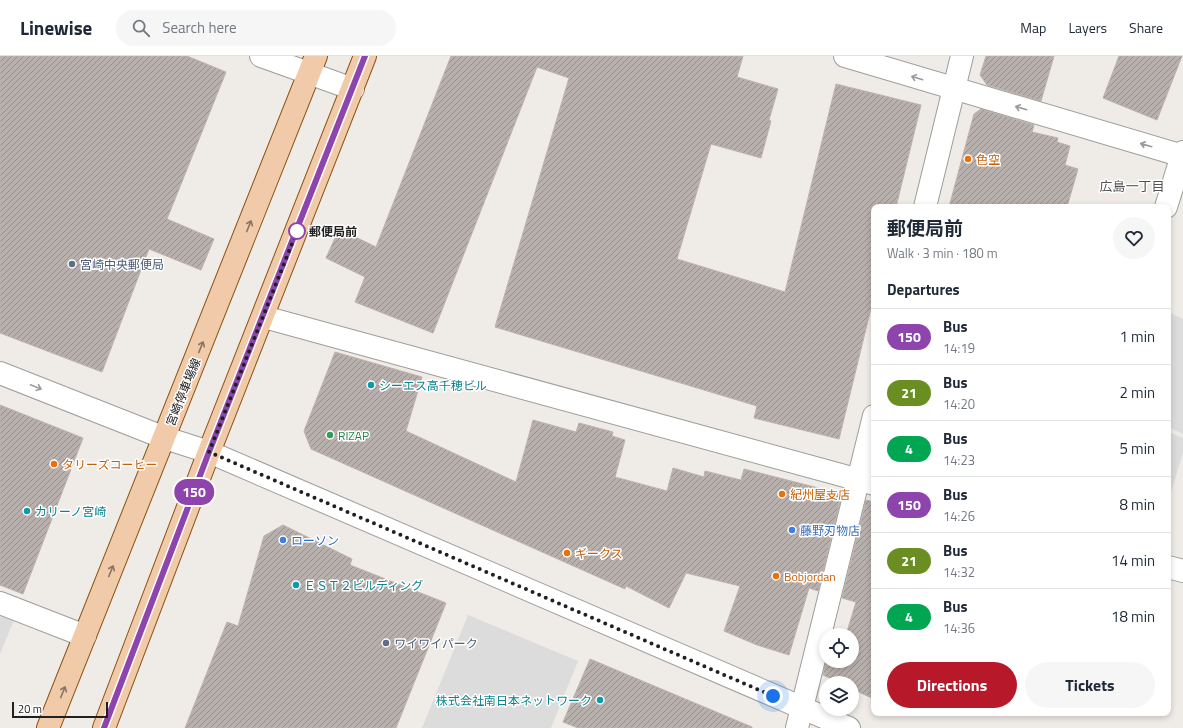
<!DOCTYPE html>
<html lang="en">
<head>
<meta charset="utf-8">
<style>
	body { margin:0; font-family:"Titillium Web","Noto Sans JP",sans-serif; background:#f6f6f7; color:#1f2937; height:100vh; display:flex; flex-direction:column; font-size:15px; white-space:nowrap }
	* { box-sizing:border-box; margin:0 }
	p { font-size:13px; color:#747a83 }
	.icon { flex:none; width:22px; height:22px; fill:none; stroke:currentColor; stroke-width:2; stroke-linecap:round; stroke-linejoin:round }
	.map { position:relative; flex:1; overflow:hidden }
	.drawer { position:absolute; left:871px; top:148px; width:300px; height:512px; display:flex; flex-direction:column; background:#fff; border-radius:8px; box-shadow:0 2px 6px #0003 }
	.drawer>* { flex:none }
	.badge { padding:0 8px; border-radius:13px; font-size:14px; line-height:26px }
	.controls { position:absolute; left:819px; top:572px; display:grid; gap:8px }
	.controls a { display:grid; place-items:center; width:40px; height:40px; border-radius:50%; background:#fff; box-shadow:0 2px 6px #0003; font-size:20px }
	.scale { position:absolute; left:12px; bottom:10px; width:96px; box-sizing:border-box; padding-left:4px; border:2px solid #202020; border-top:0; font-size:11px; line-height:14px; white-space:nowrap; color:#202020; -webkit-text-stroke:3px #fff; paint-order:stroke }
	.you { position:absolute; width:20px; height:20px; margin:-10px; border:3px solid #fff; border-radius:50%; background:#1a73e8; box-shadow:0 0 0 6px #1a73e833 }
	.map>.badge { position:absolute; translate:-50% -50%; box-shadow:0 0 0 2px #fff }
	h2 { padding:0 16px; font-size:15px; line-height:36px }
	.round { display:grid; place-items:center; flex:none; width:42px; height:42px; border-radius:21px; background:#f6f6f7 }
	.overview { display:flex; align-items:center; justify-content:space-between; height:68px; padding:0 16px }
	h1 { font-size:19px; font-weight:700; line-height:30px }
	.action { display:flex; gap:8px; margin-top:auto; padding:8px 16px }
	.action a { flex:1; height:46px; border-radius:24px; background:#b7192b; color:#fff; font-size:16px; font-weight:700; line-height:46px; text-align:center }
	.action a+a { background:#f6f6f7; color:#1f2937 }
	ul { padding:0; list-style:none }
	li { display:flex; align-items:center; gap:12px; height:56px; padding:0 16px; border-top:1px solid #e0e1e3 }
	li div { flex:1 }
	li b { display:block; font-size:15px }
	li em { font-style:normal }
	li .badge { min-width:44px; font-weight:700; text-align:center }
	header { display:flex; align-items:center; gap:24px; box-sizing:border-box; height:56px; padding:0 20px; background:#fff; border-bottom:1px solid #e0e1e3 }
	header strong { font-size:19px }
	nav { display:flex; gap:22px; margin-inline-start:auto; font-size:14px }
	.search { width:280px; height:36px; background:#f6f6f7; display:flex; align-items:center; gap:10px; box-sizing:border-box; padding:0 14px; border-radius:22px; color:#747a83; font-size:15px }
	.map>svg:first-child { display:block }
</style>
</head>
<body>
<header>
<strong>Linewise</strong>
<div class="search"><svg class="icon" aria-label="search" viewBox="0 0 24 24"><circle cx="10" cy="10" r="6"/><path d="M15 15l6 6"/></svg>Search here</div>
<nav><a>Map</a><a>Layers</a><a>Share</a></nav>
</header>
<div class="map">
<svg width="1183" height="672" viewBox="0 0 1183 672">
	<defs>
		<pattern id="building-hatch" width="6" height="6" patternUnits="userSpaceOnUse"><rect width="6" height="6" fill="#b8b0ad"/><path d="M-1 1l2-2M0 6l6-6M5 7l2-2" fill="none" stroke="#958f8c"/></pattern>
	</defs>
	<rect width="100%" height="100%" fill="#efebe7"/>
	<!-- parking -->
	<g fill="#dcdcdc">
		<path d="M1168,256L1183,263V378L1168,371Z"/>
		<path d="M1168,376L1183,382V396L1168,447Z"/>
		<path d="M0,558L14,564L0,598Z"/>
		<path d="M468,559L578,605L551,672H422Z"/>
	</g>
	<!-- building -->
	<g fill="url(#building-hatch)" stroke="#bfb2ab">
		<path d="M0,0H187L226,16L167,163L214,183L201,214L149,193L102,316L0,277Z"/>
		<path d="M451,0H743L737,21L778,33L769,64L771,65L761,102L711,88L677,203L785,236L836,28L921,49L896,151H874V240L839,383L754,362L757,350L495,271L569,22L537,11L433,277L355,246L365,221L326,202L339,173L376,191Z"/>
		<path d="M986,0H1054L1041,45L987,29L980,19Z"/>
		<path d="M1119,0H1182L1157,64L1103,42Z"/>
		<path d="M981,53L1034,69L1032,76L1058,82L1057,86L1070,90L1065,109L1078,113L1067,151H949L974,58Z"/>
		<path d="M335,296L422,321L406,375L516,426L533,364L576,376L579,367L613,376L612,380L625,384L615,421L667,435L673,412L704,421L705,415L741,424L744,413L842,438L818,535L809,532L789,599L757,589L724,575L740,530L686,517L669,552L626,530L625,533L311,393L304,375Z"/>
		<path d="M0,349L83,382L23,538L0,529Z"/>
		<path d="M866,444L874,446V643L852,633V627H840L823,619L826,605H852V579H846L856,546L842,542Z"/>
		<path d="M283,469L352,503L350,509L446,547L396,672H185L227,566L238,570L264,480Z"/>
		<path d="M590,603L752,671V672H578L563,666Z"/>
	</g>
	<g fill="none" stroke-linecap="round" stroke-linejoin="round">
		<defs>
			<g id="minor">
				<path d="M261,0L353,33"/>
				<path d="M845,0L1183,100"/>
				<path d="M925,151L962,0"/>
				<path d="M1166,151L1183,96"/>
				<path d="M264,261L874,428"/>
				<path d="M0,317L165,382L209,396L849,672"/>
				<path d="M1168,511L1183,515"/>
				<path d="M0,547L85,580"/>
				<path d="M797,672L874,360"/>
			</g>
			<g id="major">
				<path d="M48,672L316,0"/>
				<path d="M104,672L209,396L365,0"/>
			</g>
		</defs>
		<!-- minor casing -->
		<use href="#minor" stroke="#9d9d9d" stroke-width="24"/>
		<!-- major casing -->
		<use href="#major" stroke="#895312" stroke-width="24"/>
		<!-- minor -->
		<use href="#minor" stroke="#fff" stroke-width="22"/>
		<!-- major -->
		<use href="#major" stroke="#f1caaa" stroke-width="22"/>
	</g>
	<!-- one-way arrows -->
	<defs><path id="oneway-shaft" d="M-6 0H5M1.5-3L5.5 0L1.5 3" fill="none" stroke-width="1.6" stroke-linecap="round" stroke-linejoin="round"/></defs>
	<g stroke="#9b9b9b">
		<use href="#oneway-shaft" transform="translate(917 22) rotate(-163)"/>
		<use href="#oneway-shaft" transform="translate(1021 52) rotate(-164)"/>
		<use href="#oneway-shaft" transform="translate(1146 89) rotate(-164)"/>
		<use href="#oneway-shaft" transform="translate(36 331) rotate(22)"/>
	</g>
	<g stroke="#887565">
		<use href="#oneway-shaft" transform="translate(249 170) rotate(-68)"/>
		<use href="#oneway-shaft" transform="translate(201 291) rotate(-68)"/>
		<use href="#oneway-shaft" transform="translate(111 515) rotate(-68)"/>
		<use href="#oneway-shaft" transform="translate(63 636) rotate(-68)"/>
	</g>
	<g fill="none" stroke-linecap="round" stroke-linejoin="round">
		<defs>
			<path id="line" d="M104,672L209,396L365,0"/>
		</defs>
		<!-- line casing -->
		<use href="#line" stroke="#fff" stroke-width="9"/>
		<!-- line -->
		<use href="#line" stroke="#8e44ad" stroke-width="6"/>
		<!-- walk -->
		<path stroke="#202020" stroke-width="4" stroke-dasharray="0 7.2" d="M297,175L209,396L773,640"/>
	</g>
	<!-- markers -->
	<g fill="#e8710a" stroke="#fff" stroke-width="1.5">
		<circle cx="968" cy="103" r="4"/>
		<circle cx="54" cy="408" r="4"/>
		<circle cx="782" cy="438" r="4"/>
		<circle cx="567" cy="497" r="4"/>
		<circle cx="776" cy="520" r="4"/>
	</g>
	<circle fill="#fff" stroke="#8e44ad" stroke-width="2" cx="297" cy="175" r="8"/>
	<g fill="#5c6f8a" stroke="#fff" stroke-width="1.5">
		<circle cx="72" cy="208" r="4"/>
		<circle cx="386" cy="587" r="4"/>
	</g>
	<g fill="#0f9aa8" stroke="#fff" stroke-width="1.5">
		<circle cx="371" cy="329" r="4"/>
		<circle cx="27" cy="455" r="4"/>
		<circle cx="296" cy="529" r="4"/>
		<circle cx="600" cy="644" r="4"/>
	</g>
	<circle fill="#2e9e5b" stroke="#fff" stroke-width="1.5" cx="330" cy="379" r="4"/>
	<g fill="#3f7fe0" stroke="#fff" stroke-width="1.5">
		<circle cx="792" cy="474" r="4"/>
		<circle cx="283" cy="484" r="4"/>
	</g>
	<g text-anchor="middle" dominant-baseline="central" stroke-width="3" stroke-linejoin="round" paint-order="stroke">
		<!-- food labels -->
		<g font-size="12" fill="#c56008" stroke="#fff" text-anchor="start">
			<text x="976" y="103">色空</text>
			<text x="62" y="408">タリーズコーヒー</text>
			<text x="790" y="438">紀州屋支店</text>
			<text x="575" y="497">ギークス</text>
			<text x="784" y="520">Bobjordan</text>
		</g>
		<!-- stop labels -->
		<g font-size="12" font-weight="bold" fill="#202020" stroke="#fff" text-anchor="start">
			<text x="309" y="175">郵便局前</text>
		</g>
		<!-- service labels -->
		<g font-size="12" fill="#4e5e75" stroke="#fff" text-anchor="start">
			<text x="80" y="208">宮崎中央郵便局</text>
			<text x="394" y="587">ワイワイパーク</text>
		</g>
		<!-- culture labels -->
		<g font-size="12" fill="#0d838f" stroke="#fff" text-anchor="start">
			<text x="379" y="329">シーエス高千穂ビル</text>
			<text x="35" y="455">カリーノ宮崎</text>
			<text x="304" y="529">ＥＳＴ２ビルディング</text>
			<text x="592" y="644" text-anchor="end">株式会社南日本ネットワーク</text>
		</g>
		<!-- street labels -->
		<g font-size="12" fill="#202020" stroke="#fff">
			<text transform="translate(183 336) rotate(-68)">宮崎停車場線</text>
		</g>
		<!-- leisure labels -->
		<g font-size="12" fill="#27864d" stroke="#fff" text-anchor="start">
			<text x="338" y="379">RIZAP</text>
		</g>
		<!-- shop labels -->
		<g font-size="12" fill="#366cbe" stroke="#fff" text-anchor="start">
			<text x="800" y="474">藤野刃物店</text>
			<text x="291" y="484">ローソン</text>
		</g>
		<!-- neighbourhood labels -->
		<g font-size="13" fill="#535353" stroke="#fff">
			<text x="1132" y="130">広島一丁目</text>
		</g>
	</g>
</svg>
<div class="controls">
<a><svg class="icon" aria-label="locate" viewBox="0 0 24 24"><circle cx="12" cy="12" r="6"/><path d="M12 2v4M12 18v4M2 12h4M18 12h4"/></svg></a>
<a><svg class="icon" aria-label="layers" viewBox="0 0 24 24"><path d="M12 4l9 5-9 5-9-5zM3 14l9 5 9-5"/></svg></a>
</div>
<div class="scale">20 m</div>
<div class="you" style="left:773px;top:640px"></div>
<b class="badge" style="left:194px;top:436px;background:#8e44ad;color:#fff">150</b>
<section class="drawer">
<div class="overview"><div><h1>郵便局前</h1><p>Walk · 3 min · 180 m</p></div><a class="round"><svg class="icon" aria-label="heart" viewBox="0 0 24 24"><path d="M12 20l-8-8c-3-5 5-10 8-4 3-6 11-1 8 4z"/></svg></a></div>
<h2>Departures</h2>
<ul>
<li><span class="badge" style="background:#8e44ad;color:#fff">150</span><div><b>Bus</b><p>14:19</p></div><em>1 min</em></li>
<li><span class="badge" style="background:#6b8e23;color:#fff">21</span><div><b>Bus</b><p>14:20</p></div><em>2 min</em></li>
<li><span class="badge" style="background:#00a651;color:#fff">4</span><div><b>Bus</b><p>14:23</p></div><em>5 min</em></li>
<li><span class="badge" style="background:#8e44ad;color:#fff">150</span><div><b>Bus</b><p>14:26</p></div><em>8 min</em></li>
<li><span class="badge" style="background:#6b8e23;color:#fff">21</span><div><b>Bus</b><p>14:32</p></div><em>14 min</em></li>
<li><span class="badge" style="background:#00a651;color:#fff">4</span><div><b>Bus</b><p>14:36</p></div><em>18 min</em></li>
</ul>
<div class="action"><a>Directions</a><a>Tickets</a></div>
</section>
</div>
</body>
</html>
